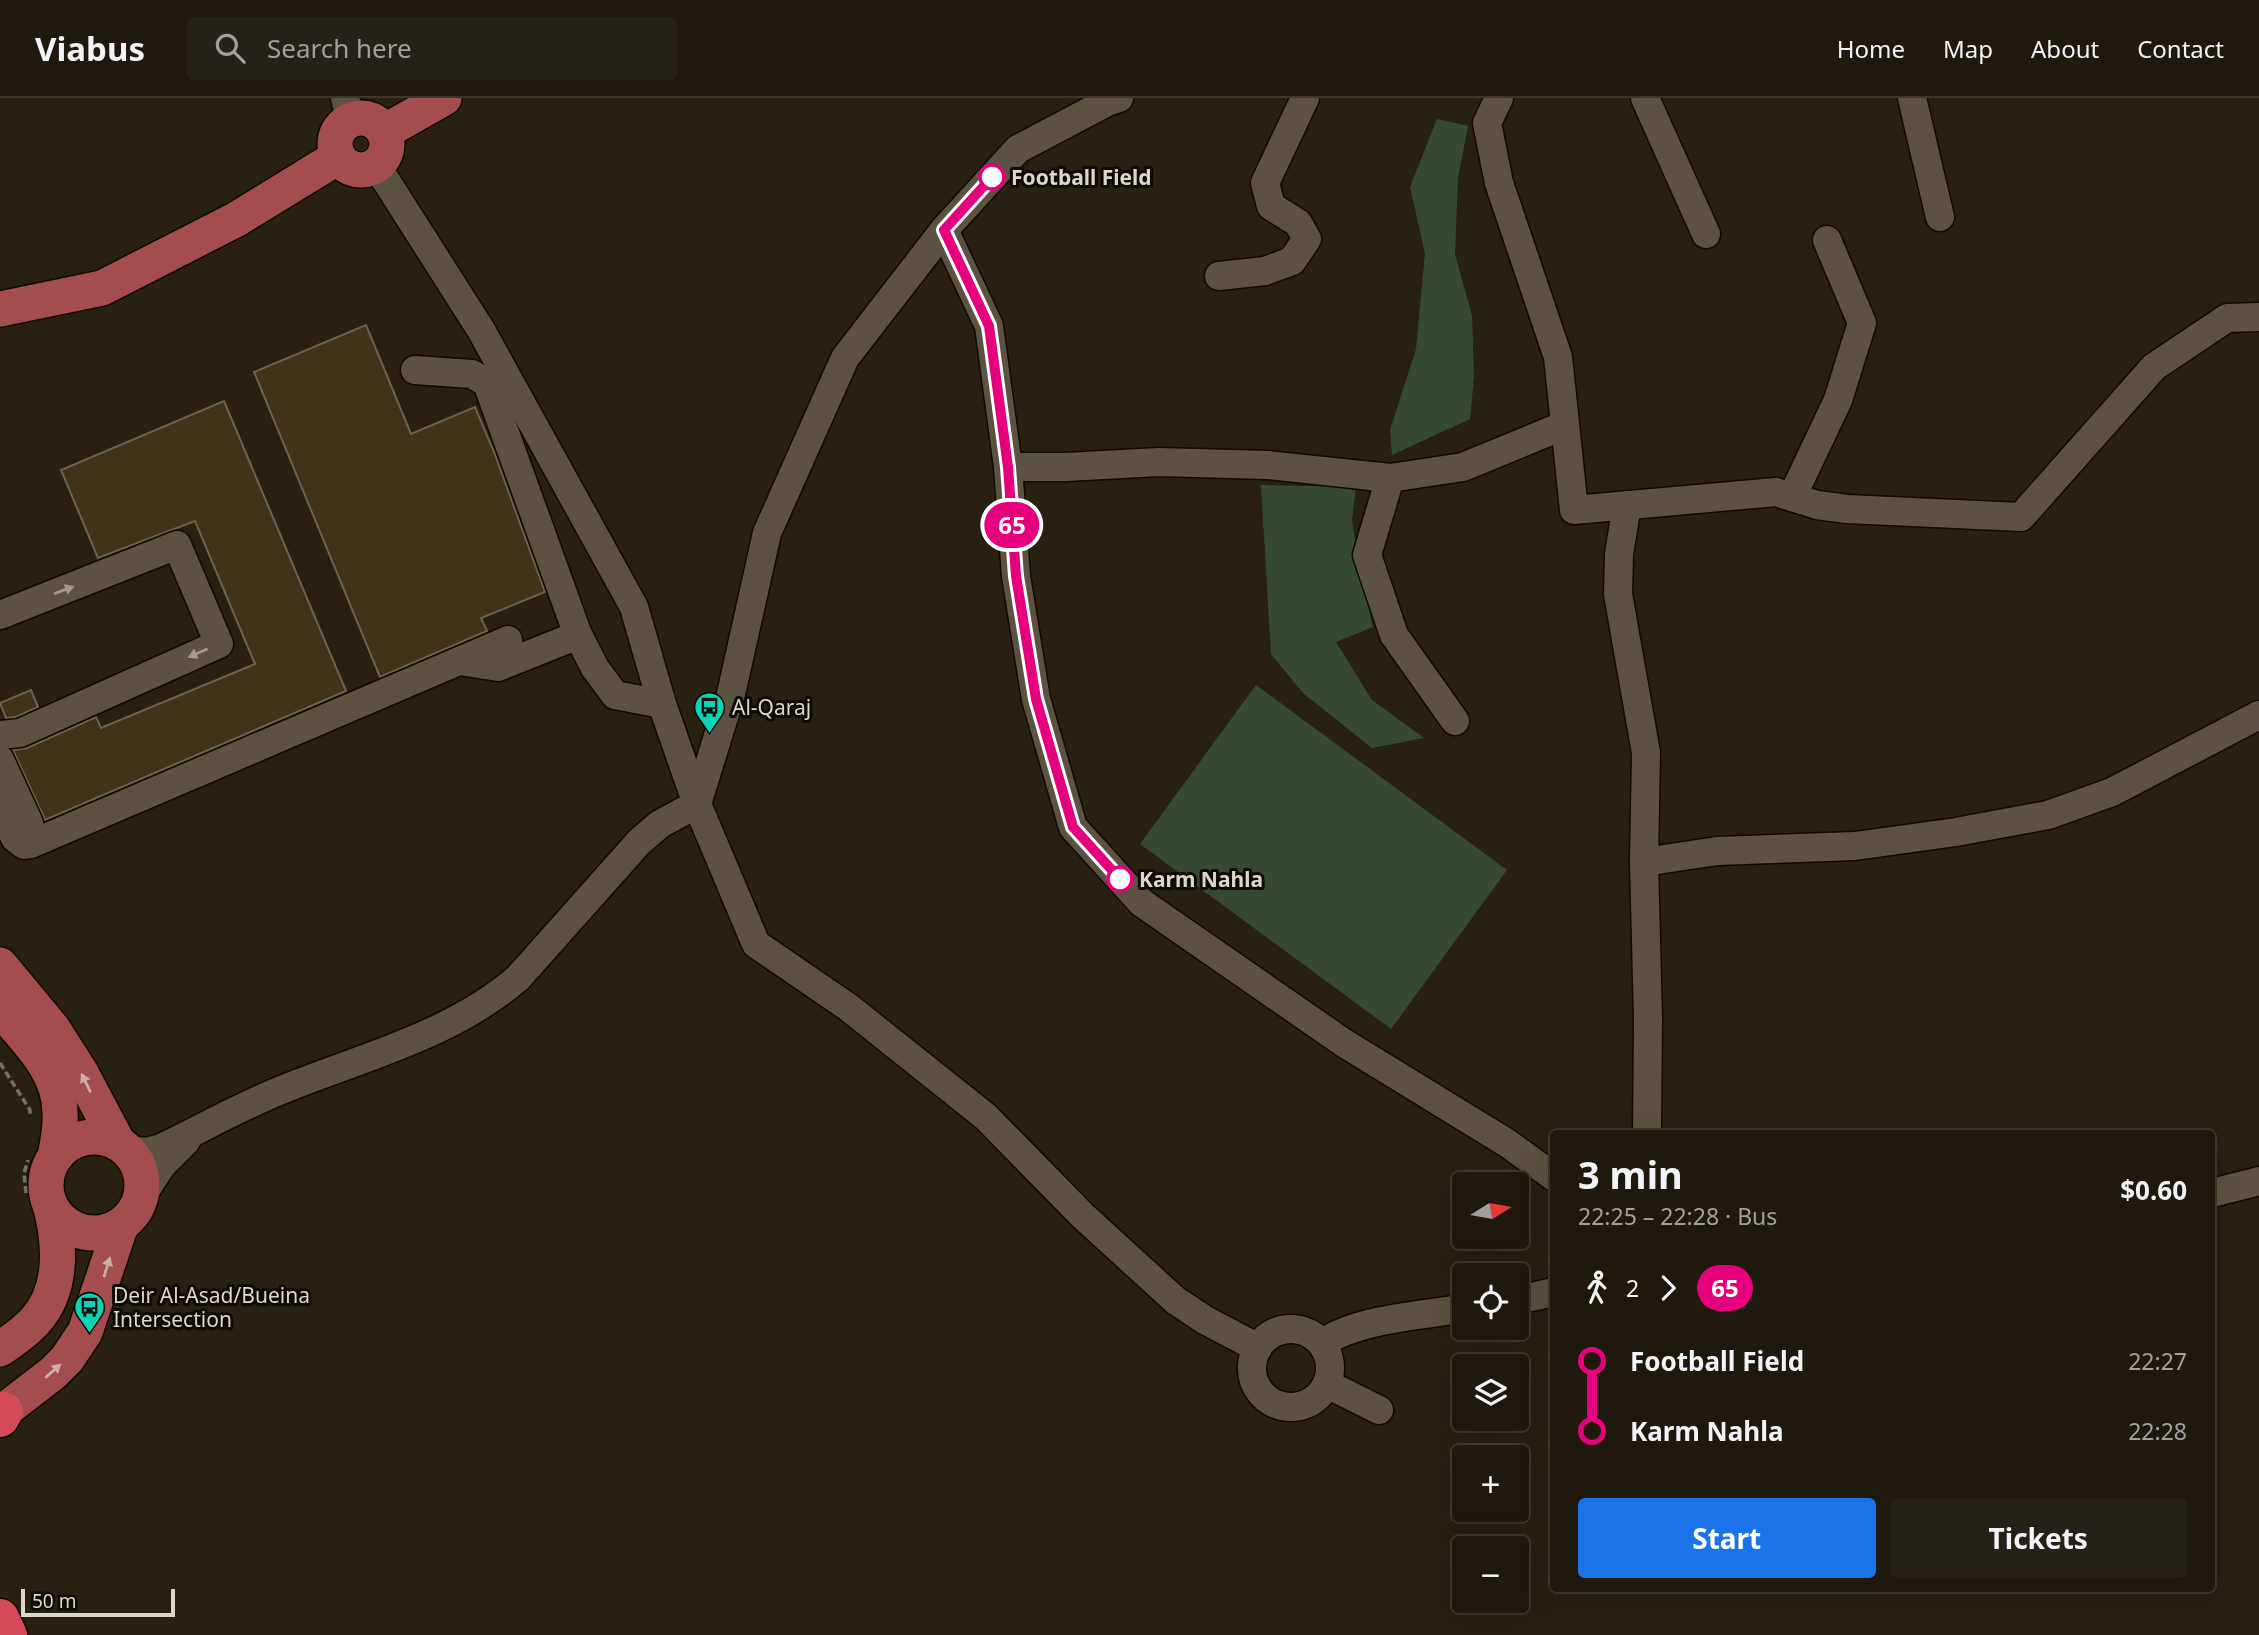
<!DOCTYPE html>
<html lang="en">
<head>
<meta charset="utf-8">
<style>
	body { margin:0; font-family:"Noto Sans",sans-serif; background:#262116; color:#f1f3f6; height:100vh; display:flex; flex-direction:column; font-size:26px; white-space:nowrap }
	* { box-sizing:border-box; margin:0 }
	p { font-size:23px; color:#a1a09d }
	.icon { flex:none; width:38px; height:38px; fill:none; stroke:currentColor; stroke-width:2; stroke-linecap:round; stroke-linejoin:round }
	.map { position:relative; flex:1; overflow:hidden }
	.sheet { position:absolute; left:1550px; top:1032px; width:665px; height:462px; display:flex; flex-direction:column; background:#1e180d; border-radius:7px; box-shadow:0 7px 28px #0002,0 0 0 2px #3c372e }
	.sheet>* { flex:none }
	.badge { padding:0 14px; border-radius:23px; font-size:24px; line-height:46px }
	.needle { width:46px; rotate:79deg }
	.buttons { position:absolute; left:1452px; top:1074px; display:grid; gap:14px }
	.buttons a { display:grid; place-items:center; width:77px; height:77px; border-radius:7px; background:#1e180d; box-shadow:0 7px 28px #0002,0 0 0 2px #3c372e; font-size:35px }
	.scale { position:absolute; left:21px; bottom:18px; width:154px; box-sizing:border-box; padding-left:7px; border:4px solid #dcd7cd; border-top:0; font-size:19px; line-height:24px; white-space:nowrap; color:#dcd7cd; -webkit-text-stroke:5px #0e0b05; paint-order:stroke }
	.map>.badge { position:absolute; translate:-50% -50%; box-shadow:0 0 0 4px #fff }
	.legs { display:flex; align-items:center; gap:10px; height:77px; padding:0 28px; font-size:23px }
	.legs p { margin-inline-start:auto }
	.summary { display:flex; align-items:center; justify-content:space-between; height:119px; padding:0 28px }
	h1 { font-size:38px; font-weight:700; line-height:52px }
	.primary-button { display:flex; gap:14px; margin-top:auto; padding:14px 28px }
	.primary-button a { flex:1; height:80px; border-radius:7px; background:#1a73e8; color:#fff; font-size:28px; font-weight:700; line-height:80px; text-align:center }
	.primary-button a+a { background:#262116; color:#f1f3f6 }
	ul { padding:0 28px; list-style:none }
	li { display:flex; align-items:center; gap:24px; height:70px; font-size:26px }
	li i { display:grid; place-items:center; width:10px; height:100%; margin:0 9px; background:currentColor }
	li i::after { content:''; width:18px; height:18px; margin:-9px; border:5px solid; border-radius:50%; background:#1e180d }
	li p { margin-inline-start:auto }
	li:first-child i { background:linear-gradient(#0000 50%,currentColor 0) }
	li:last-child i { background:linear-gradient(currentColor 50%,#0000 0) }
	header { display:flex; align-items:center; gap:42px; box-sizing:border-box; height:98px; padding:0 35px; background:#1e180d; border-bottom:2px solid #3c372e }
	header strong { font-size:33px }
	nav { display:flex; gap:38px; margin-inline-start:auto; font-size:24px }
	.search { width:490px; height:63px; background:#262116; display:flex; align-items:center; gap:18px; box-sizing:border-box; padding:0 24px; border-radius:7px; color:#a1a09d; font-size:26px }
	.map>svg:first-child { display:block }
</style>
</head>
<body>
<header>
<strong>Viabus</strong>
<div class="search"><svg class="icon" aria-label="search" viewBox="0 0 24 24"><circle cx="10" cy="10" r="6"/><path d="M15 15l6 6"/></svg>Search here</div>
<nav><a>Home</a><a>Map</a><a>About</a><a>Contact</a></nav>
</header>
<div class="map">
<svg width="2259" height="1537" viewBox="0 0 2259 1537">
	<rect width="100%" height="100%" fill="#282011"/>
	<!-- green -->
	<g fill="#364a33">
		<path d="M1437,21L1468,28L1458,80L1455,156L1472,218L1474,278L1470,321L1392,357L1390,332L1416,251L1425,155L1410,89Z"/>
		<path d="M1261,387L1356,389L1352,422L1360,476L1373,529L1336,544L1372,602L1424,640L1372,650L1303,595L1271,556Z"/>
		<path d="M1256,587L1507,772L1391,931L1140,746Z"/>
	</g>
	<!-- building -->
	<g fill="#413317" stroke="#6b6251" stroke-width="2">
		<path d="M366,227L411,336L475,309L494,354L545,494L481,520L487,533L380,579L254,274Z"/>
		<path d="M224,303L346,593L45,722L13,652L27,650L96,619L101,630L255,566L195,423L98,460L61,372Z"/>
		<path d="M31,592L38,609L16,619L6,620L0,605Z"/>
	</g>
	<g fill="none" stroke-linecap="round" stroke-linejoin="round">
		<defs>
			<g id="minor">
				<path d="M345,0L350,21"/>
				<path d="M1119,0L1107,4L1018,51L944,132L845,260L767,435L731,596L697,706L756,846L848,909L986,1019L1082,1117L1175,1202L1205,1222L1258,1250"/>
				<path d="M1499,0L1487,25L1499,85L1558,259L1574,412L1776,394L1817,407L1847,411L2021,419L2154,269L2227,220L2259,219"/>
				<path d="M1645,0L1706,136"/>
				<path d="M1912,0L1940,119"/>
				<path d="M944,132L989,228L1008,369L1016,478L1036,601L1073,729L1142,805L1344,945L1507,1045L1554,1079"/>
				<path d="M1219,178L1265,173L1292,163L1307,141L1298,125L1271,108L1265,85L1305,0"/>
				<path d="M415,272L472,276L487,285L578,537L595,570L615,597L662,606"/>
				<path d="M1008,369H1066L1159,364L1268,367L1390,380L1463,369L1565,327"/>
				<path d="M1390,380L1367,457L1394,537L1455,623"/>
				<path d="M1792,399L1838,302L1862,225L1827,142"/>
				<path d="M1627,407L1619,456L1618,496L1646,655L1644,764L1648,921L1647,1036"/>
				<path d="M0,517L177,447L219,546L20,635L0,637"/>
				<path d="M460,563L498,569L578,537"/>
				<path d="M0,662L29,725"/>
				<path d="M0,706L15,740L24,747L31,746L508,542"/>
				<path d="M1644,764L1717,753L1855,748L1956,734L2048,717L2112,694L2259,617"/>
				<path d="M124,1051L146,1054L159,1051C201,1031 241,1008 284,991C363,959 452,937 518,880L639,744L660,726L697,706L662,606L634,509L481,232L376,67"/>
				<path d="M2212,1095L2259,1083"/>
				<path d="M140,1101L162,1067L186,1043"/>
				<path d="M1517,1202L1554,1194"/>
				<circle cx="1291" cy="1270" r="39"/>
				<path d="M1322,1245C1360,1220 1420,1218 1465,1210"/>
				<path d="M1327,1286L1379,1312"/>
			</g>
			<g id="major">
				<circle cx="361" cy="46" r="26"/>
				<path d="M384,34L444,0"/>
				<path d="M0,211L102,190L237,121L338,59"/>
				<path d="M0,867L53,931L81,975L118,1045"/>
				<path d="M0,911C26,942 60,972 60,1015C61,1029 58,1044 55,1059"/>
				<circle cx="94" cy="1087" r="48"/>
				<path d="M0,1251C12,1243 25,1234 35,1223C64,1191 60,1144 50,1106"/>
				<path d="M0,1316L53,1275L67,1261L85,1234L121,1127"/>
			</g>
			<g id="highway">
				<path d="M0,1320L4,1313"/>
				<path d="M0,1520L8,1537"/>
			</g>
		</defs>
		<!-- minor casing -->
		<use href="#minor" stroke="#110a01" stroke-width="31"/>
		<!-- major casing -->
		<use href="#major" stroke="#110a01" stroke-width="38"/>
		<!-- highway casing -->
		<use href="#highway" stroke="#110a01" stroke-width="41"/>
		<!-- path -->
		<g stroke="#787165" stroke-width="3.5" stroke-dasharray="7 3.5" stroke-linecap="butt">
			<path d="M0,965L30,1012V1017"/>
			<path d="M26,1095L24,1075L28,1062"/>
		</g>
		<!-- minor -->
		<use href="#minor" stroke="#5b5241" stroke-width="28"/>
		<!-- major -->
		<use href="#major" stroke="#a34d4f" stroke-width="35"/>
		<!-- highway -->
		<use href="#highway" stroke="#d34a58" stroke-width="38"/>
	</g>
	<!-- one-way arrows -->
	<defs><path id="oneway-solid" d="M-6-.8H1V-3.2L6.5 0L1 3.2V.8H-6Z" transform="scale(1.75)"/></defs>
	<g fill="#a29b8e">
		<use href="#oneway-solid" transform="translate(64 492) rotate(-21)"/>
		<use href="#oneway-solid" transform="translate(198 555) rotate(156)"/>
	</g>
	<g fill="#cbaea7">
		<use href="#oneway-solid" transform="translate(86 985) rotate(-116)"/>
		<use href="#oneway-solid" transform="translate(107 1169) rotate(-73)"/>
		<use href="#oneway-solid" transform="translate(53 1273) rotate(-42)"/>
	</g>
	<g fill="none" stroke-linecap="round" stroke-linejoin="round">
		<defs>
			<path id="line-1" d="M992,79L944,132L989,228L1008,369L1016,478L1036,601L1073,729L1120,781"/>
		</defs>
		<!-- line-1 casing -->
		<use href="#line-1" stroke="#fff" stroke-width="16"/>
		<!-- line-1 -->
		<use href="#line-1" stroke="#e6007e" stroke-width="10"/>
	</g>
	<!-- icons -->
	<defs>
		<symbol id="bus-pin" viewBox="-11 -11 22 30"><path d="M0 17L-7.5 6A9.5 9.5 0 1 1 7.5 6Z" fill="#08d5b5" stroke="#0e0b05"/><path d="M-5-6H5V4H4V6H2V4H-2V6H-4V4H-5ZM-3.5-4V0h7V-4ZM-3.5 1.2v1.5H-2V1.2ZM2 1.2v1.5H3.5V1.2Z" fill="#111"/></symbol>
	</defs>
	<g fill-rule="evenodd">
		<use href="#bus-pin" x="692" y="592" width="35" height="47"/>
		<use href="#bus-pin" x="72" y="1192" width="35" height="47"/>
	</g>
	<!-- markers -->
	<g fill="#fff" stroke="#e6007e" stroke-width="3.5">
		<circle cx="992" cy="79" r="12"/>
		<circle cx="1120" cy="781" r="12"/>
	</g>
	<g text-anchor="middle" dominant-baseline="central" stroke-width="6" stroke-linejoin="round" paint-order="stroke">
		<!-- stop labels -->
		<g font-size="21" font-weight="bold" fill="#dcd7cd" stroke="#0e0b05" text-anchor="start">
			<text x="1011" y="79">Football Field</text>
			<text x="1139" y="781">Karm Nahla</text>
		</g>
		<!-- poi labels -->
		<g font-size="21" fill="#dcd7cd" stroke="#0e0b05" text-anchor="start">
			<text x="732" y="609">Al-Qaraj</text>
			<text x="113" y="1197">Deir Al-Asad/Bueina<tspan x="113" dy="24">Intersection</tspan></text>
		</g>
	</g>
</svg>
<div class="buttons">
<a><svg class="needle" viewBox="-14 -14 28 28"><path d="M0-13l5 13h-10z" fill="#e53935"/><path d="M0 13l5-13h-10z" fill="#a1a09d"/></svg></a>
<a><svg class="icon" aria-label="locate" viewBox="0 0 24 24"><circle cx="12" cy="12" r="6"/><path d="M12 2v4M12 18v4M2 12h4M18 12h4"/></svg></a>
<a><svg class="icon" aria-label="layers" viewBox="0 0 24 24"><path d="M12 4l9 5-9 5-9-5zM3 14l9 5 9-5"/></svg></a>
<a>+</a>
<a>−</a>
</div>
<div class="scale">50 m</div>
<b class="badge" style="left:1012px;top:427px;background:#e6007e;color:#fff">65</b>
<section class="sheet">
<div class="summary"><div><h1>3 min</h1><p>22:25 – 22:28 · Bus</p></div><b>$0.60</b></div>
<div class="legs"><svg class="icon" aria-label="walk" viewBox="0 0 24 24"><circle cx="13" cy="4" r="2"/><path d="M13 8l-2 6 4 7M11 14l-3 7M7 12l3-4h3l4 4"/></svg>2<svg class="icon" aria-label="forward" viewBox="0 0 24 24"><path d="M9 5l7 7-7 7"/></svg><b class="badge" style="background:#e6007e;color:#fff">65</b></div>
<ul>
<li><i style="color:#e6007e"></i><b>Football Field</b><p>22:27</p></li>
<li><i style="color:#e6007e"></i><b>Karm Nahla</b><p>22:28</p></li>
</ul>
<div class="primary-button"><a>Start</a><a>Tickets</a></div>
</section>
</div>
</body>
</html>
